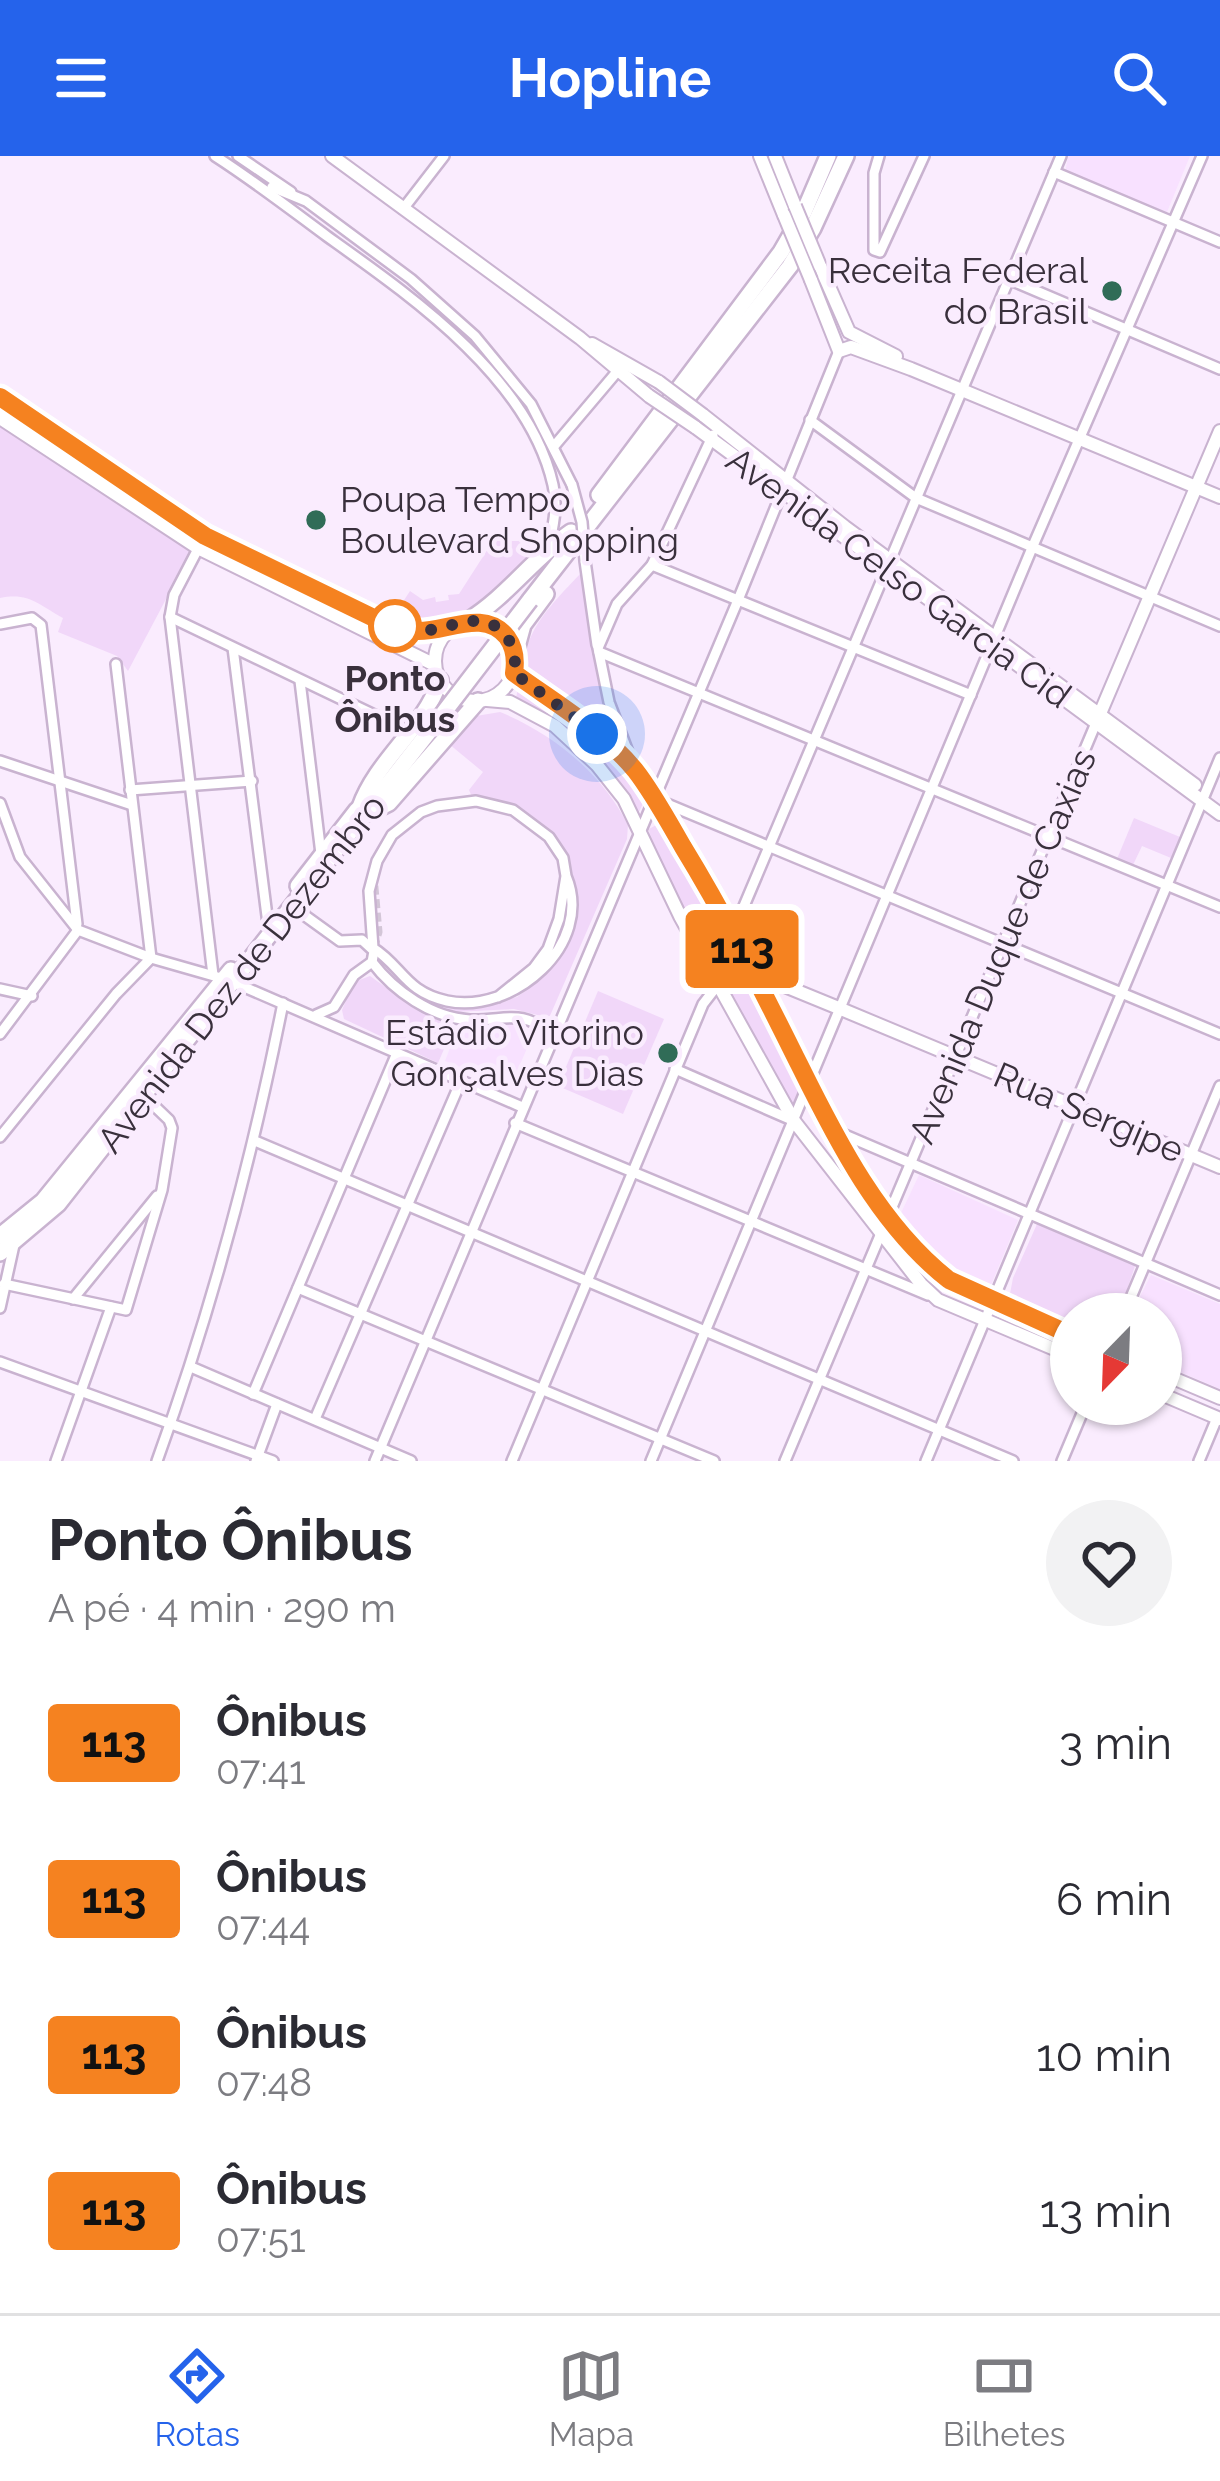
<!DOCTYPE html>
<html lang="pt">
<head>
<meta charset="utf-8">
<style>
	body { margin:0; font-family:Raleway,sans-serif; background:#f2f2f3; color:#2b2b33; height:100vh; display:flex; flex-direction:column; font-size:45px; white-space:nowrap }
	* { box-sizing:border-box; margin:0 }
	p { font-size:39px; color:#7c7c81 }
	.icon { flex:none; width:66px; height:66px; fill:none; stroke:currentColor; stroke-width:2; stroke-linecap:round; stroke-linejoin:round }
	.map { position:relative; height:1305px; overflow:hidden }
	.panel { display:flex; flex-direction:column; background:#fff; flex:1 }
	.panel>* { flex:none }
	.badge { padding:0 24px; border-radius:9px; font-size:42px; line-height:78px }
	.needle { width:78px; rotate:203deg }
	.fabs { position:absolute; left:1050px; top:1137px; display:grid; gap:24px }
	.fabs a { display:grid; place-items:center; width:132px; height:132px; border-radius:50%; background:#fff; box-shadow:0 3px 9px #0004; font-size:60px }
	.you { position:absolute; width:60px; height:60px; margin:-30px; border:9px solid #fff; border-radius:50%; background:#1a73e8; box-shadow:0 0 0 18px #1a73e833 }
	.map>.badge { position:absolute; translate:-50% -50%; box-shadow:0 0 0 6px #fff }
	.round { display:grid; place-items:center; flex:none; width:126px; height:126px; border-radius:63px; background:#f2f2f3 }
	.summary { display:flex; align-items:center; justify-content:space-between; height:204px; padding:0 48px }
	h1 { font-size:57px; font-weight:700; line-height:90px }
	ul { padding:0; list-style:none }
	li { display:flex; align-items:center; gap:36px; height:156px; padding:0 48px }
	li div { flex:1 }
	li b { display:block; font-size:45px }
	li em { font-style:normal }
	li .badge { min-width:132px; font-weight:700; text-align:center }
	header { display:flex; justify-content:space-between; align-items:center; height:156px; padding:0 48px; background:#2563eb; color:#fff; font-size:54px; font-weight:700 }
	.dock { display:flex; justify-content:space-around; align-items:center; height:168px; border-top:3px solid #e1e1e2; background:#fff; font-size:33px; color:#7c7c81 }
	.dock a { display:grid; justify-items:center; gap:6px }
	.dock .active { color:#2563eb }
	.map>svg:first-child { display:block }
</style>
</head>
<body>
<header><svg class="icon" aria-label="menu" viewBox="0 0 24 24"><path d="M4 6h16M4 12h16M4 18h16"/></svg>Hopline<svg class="icon" aria-label="search" viewBox="0 0 24 24"><circle cx="10" cy="10" r="6"/><path d="M15 15l6 6"/></svg></header>
<div class="map">
<svg width="1220" height="1305" viewBox="0 0 1220 1305">
	<rect width="100%" height="100%" fill="#faecfe"/>
	<!-- built -->
	<g fill="#f8e1ff">
		<path d="M1068,0H1190L1167,56L1065,17Z"/>
		<path d="M508,866L534,876L510,932L445,905L458,871Z"/>
		<path d="M919,1019L1018,1064L989,1134L944,1113L901,1057Z"/>
		<path d="M1151,1119L1220,1148V1233L1161,1208V1158H1131Z"/>
	</g>
	<!-- green -->
	<g fill="#f1d7f9">
		<path d="M0,267L193,392L128,515L117,500L58,476L63,462C39,449 29,436 0,442Z"/>
		<path d="M528,381H540L541,391C505,428 454,486 395,458L410,435L423,444L435,441L436,446L449,444L448,439L459,438L493,385H522Z"/>
		<path d="M581,417L608,559L620,591L532,523C509,487 557,443 581,417Z"/>
		<path d="M519,528L604,591L645,643L638,658C602,605 572,574 516,542Z"/>
		<path d="M500,556C552,577 602,617 628,669L627,683L549,862L514,853L454,856L426,844L467,851L517,841L546,819L560,800L571,769L567,710L527,660L473,643L469,634L483,616L449,588L476,560Z"/>
		<path d="M1134,662L1180,681L1171,702L1142,690L1133,709L1117,703Z"/>
		<path d="M658,668L667,676L742,805L738,817L723,818L706,796L650,686L649,673Z"/>
		<path d="M370,820L416,853L454,870L438,907L344,863L342,854L354,826Z"/>
		<path d="M754,827L804,926L792,955L723,831Z"/>
		<path d="M598,835L664,863L623,958L558,930Z"/>
		<path d="M1037,1068L1135,1110L1119,1158H1071V1170L1009,1143L1013,1122Z"/>
	</g>
	<g fill="none" stroke-linecap="round" stroke-linejoin="round">
		<!-- minor-tunnel -->
		<path stroke="#d3c6d7" stroke-width="9" stroke-dasharray="9 4.5" stroke-linecap="butt" d="M373,792L378,776L373,721"/>
		<defs>
			<g id="minor">
				<path d="M215,0C254,25 290,53 328,81C412,141 529,222 553,329C558,350 553,373 548,393"/>
				<path d="M238,0L291,36"/>
				<path d="M879,0L874,17V94L880,96L924,0"/>
				<path d="M1054,16L1220,86"/>
				<path d="M272,31L306,45L411,123L475,180L531,248L572,329"/>
				<path d="M403,53L444,0"/>
				<path d="M1008,123L1220,213"/>
				<path d="M810,264L916,342L1220,470"/>
				<path d="M555,289L621,211"/>
				<path d="M200,389L174,439L170,461L213,819"/>
				<path d="M585,405L597,489"/>
				<path d="M652,409L971,539"/>
				<path d="M170,461L410,576"/>
				<path d="M0,468L32,462L41,469L77,768"/>
				<path d="M233,492L268,768"/>
				<path d="M599,496L1220,751"/>
				<path d="M300,525L321,698"/>
				<path d="M0,605L132,649"/>
				<path d="M633,609L609,546L598,492L617,448L652,409L713,279"/>
				<path d="M130,634L252,625"/>
				<path d="M655,643L1220,878"/>
				<path d="M0,647L20,701L78,774L151,802L228,824L522,951"/>
				<path d="M302,742L304,759L340,785L362,784L374,795L372,806L354,819L334,851L316,859"/>
				<path d="M733,776L1061,0"/>
				<path d="M372,806C394,835 432,862 470,864C507,865 519,852 552,878"/>
				<path d="M0,833L32,840"/>
				<path d="M498,841L534,812L548,793L559,763L566,720L563,702L549,681L513,654L476,645L437,650L421,656L392,679L377,705L369,735L373,792C402,810 405,836 447,845C512,859 595,789 566,720"/>
				<path d="M0,878L78,774"/>
				<path d="M675,913L794,965"/>
				<path d="M515,967L928,1139"/>
				<path d="M833,974L1220,1139"/>
				<path d="M0,981L116,838L151,802L116,508"/>
				<path d="M255,985L1013,1305"/>
				<path d="M4,1128L126,1154L162,1034L172,972L169,964L144,940"/>
				<path d="M298,1132L714,1305"/>
				<path d="M73,1143L157,1040"/>
				<path d="M0,1152L14,1089"/>
				<path d="M1124,1158L1220,930"/>
				<path d="M0,1206L273,1305"/>
				<path d="M191,1211L411,1305"/>
				<path d="M253,1238L397,897"/>
				<path d="M315,1263L461,925"/>
				<path d="M56,1305L111,1151"/>
				<path d="M157,1305C211,1156 252,1003 283,847"/>
				<path d="M256,1305L277,1248"/>
				<path d="M375,1305L738,444L839,195"/>
				<path d="M512,1305L703,848L717,830L757,823"/>
				<path d="M651,1305L1032,392L1202,0"/>
				<path d="M785,1305L1096,567"/>
				<path d="M926,1305L1220,602"/>
				<path d="M1062,1305L1086,1248"/>
				<path d="M1199,1305L1217,1262"/>
			</g>
			<g id="major">
				<path d="M332,0L580,182L649,240"/>
				<path d="M760,0L784,59"/>
				<path d="M775,0L795,50"/>
				<path d="M820,110L849,176L896,200"/>
				<path d="M811,124L839,195L851,191L911,213L1220,341"/>
				<path d="M592,188L659,226"/>
				<path d="M0,241L204,380L242,400L408,475L452,472"/>
				<path d="M703,259L845,371L1195,629"/>
				<path d="M0,262L198,392L435,509"/>
				<path d="M695,271L1220,658"/>
				<circle cx="475" cy="505" r="40"/>
				<path d="M514,517L597,578L635,614L733,776L837,985L889,1059L933,1112L949,1124L1071,1179"/>
				<path d="M487,544L510,546L555,570L597,609L624,643L680,760L794,965L921,1128L938,1144L1071,1200"/>
				<path d="M1099,560L1220,275"/>
				<path d="M757,823L775,826L841,853L1220,1011"/>
				<path d="M735,825L744,815L747,802"/>
				<path d="M1161,1217L1220,1242"/>
				<path d="M1161,1238L1220,1263"/>
			</g>
			<g id="highway">
				<path d="M599,339L781,96L804,56L828,0"/>
				<path d="M530,444L790,110L813,72L846,0"/>
				<path d="M466,466C509,439 531,404 571,376"/>
				<path d="M515,498L523,469L546,438"/>
				<path d="M360,651C377,603 424,573 440,524"/>
				<path d="M369,657L389,647L478,545"/>
				<path d="M298,730L357,654"/>
				<path d="M0,1080L43,1045L231,814"/>
				<path d="M0,1097L58,1048L435,568"/>
			</g>
		</defs>
		<!-- minor casing -->
		<use href="#minor" stroke="#c9b3d0" stroke-width="14"/>
		<!-- major casing -->
		<use href="#major" stroke="#c9b3d0" stroke-width="16"/>
		<!-- highway casing -->
		<use href="#highway" stroke="#c9b3d0" stroke-width="20"/>
		<!-- minor -->
		<use href="#minor" stroke="#fff" stroke-width="9"/>
		<!-- major -->
		<use href="#major" stroke="#fff" stroke-width="12"/>
		<!-- highway -->
		<use href="#highway" stroke="#fff" stroke-width="15"/>
		<defs>
			<path id="minor-bridge" d="M572,329L582,366L585,405"/>
			<g id="major-bridge">
				<path d="M795,50L820,110"/>
				<path d="M784,59L811,124"/>
				<path d="M659,226L703,259"/>
				<path d="M649,240L695,271"/>
			</g>
			<path id="highway-bridge" d="M435,568L530,444"/>
		</defs>
		<!-- minor-bridge casing -->
		<use href="#minor-bridge" stroke="#c9b3d0" stroke-width="14" stroke-linecap="butt"/>
		<!-- major-bridge casing -->
		<use href="#major-bridge" stroke="#c9b3d0" stroke-width="16" stroke-linecap="butt"/>
		<!-- highway-bridge casing -->
		<use href="#highway-bridge" stroke="#c9b3d0" stroke-width="20" stroke-linecap="butt"/>
		<!-- minor-bridge -->
		<use href="#minor-bridge" stroke="#fff" stroke-width="9"/>
		<!-- major-bridge -->
		<use href="#major-bridge" stroke="#fff" stroke-width="12"/>
		<!-- highway-bridge -->
		<use href="#highway-bridge" stroke="#fff" stroke-width="15"/>
	</g>
	<g fill="none" stroke-linecap="round" stroke-linejoin="round">
		<defs>
			<path id="line" d="M0,241L205,380L380,465C392,469 404,475 417,475C447,476 484,452 507,481C515,492 516,504 514,517C555,547 602,574 635,614C653,637 668,665 683,691C726,761 762,834 799,908C837,985 880,1070 949,1124L1071,1179"/>
		</defs>
		<!-- line casing -->
		<use href="#line" stroke="#fff" stroke-width="27"/>
		<!-- line -->
		<use href="#line" stroke="#f58220" stroke-width="18"/>
		<!-- walk -->
		<path stroke="#39303c" stroke-width="12" stroke-dasharray="0 21.6" d="M395,470L382,465C394,470 405,476 418,475C438,475 455,466 474,465C503,464 519,491 514,517L597,578"/>
	</g>
	<!-- markers -->
	<g fill="#306c57" stroke="#faecfe" stroke-width="4.5">
		<circle cx="1112" cy="135" r="12"/>
		<circle cx="316" cy="364" r="12"/>
		<circle cx="668" cy="897" r="12"/>
	</g>
	<circle fill="#fff" stroke="#f58220" stroke-width="6" cx="395" cy="470" r="24"/>
	<g text-anchor="middle" dominant-baseline="central" stroke-width="9" stroke-linejoin="round" paint-order="stroke">
		<!-- poi labels -->
		<g font-size="36" fill="#39303c" stroke="#faecfe" text-anchor="end">
			<text x="1088" y="114">Receita Federal<tspan x="1088" dy="41">do Brasil</tspan></text>
			<text x="340" y="343" text-anchor="start">Poupa Tempo<tspan x="340" dy="41">Boulevard Shopping</tspan></text>
			<text x="644" y="876">Estádio Vitorino<tspan x="644" dy="41">Gonçalves Dias</tspan></text>
		</g>
		<!-- street labels -->
		<g font-size="36" fill="#39303c" stroke="#faecfe">
			<text transform="translate(899 421) rotate(36)">Avenida Celso Garcia Cid</text>
			<text transform="translate(1002 790) rotate(-67)">Avenida Duque de Caxias</text>
			<text transform="translate(241 817) rotate(-52)">Avenida Dez de Dezembro</text>
			<text transform="translate(1089 956) rotate(23)">Rua Sergipe</text>
		</g>
		<!-- stop labels -->
		<g font-size="36" font-weight="bold" fill="#39303c" stroke="#faecfe">
			<text x="395" y="522">Ponto<tspan x="395" dy="41">Ônibus</tspan></text>
		</g>
	</g>
</svg>
<div class="fabs">
<a><svg class="needle" viewBox="-14 -14 28 28"><path d="M0-13l5 13h-10z" fill="#e53935"/><path d="M0 13l5-13h-10z" fill="#7c7c81"/></svg></a>
</div>
<div class="you" style="left:597px;top:578px"></div>
<b class="badge" style="left:742px;top:793px;background:#f58220;color:#111">113</b>
</div>
<section class="panel">
<div class="summary"><div><h1>Ponto Ônibus</h1><p>A pé · 4 min · 290 m</p></div><a class="round"><svg class="icon" aria-label="heart" viewBox="0 0 24 24"><path d="M12 20l-8-8c-3-5 5-10 8-4 3-6 11-1 8 4z"/></svg></a></div>
<ul>
<li><span class="badge" style="background:#f58220;color:#111">113</span><div><b>Ônibus</b><p>07:41</p></div><em>3 min</em></li>
<li><span class="badge" style="background:#f58220;color:#111">113</span><div><b>Ônibus</b><p>07:44</p></div><em>6 min</em></li>
<li><span class="badge" style="background:#f58220;color:#111">113</span><div><b>Ônibus</b><p>07:48</p></div><em>10 min</em></li>
<li><span class="badge" style="background:#f58220;color:#111">113</span><div><b>Ônibus</b><p>07:51</p></div><em>13 min</em></li>
</ul>
</section>
<nav class="dock">
<a class="active"><svg class="icon" aria-label="directions" viewBox="0 0 24 24"><path d="M12 3l9 9-9 9-9-9zM9 14v-3h6M13 9l2 2-2 2"/></svg>Rotas</a>
<a><svg class="icon" aria-label="map" viewBox="0 0 24 24"><path d="M3 6l6-2 6 2 6-2v14l-6 2-6-2-6 2zM9 4v14M15 6v14"/></svg>Mapa</a>
<a><svg class="icon" aria-label="tickets" viewBox="0 0 24 24"><path d="M3 7h18v10H3zM15 7v10"/></svg>Bilhetes</a>
</nav>
</body>
</html>
